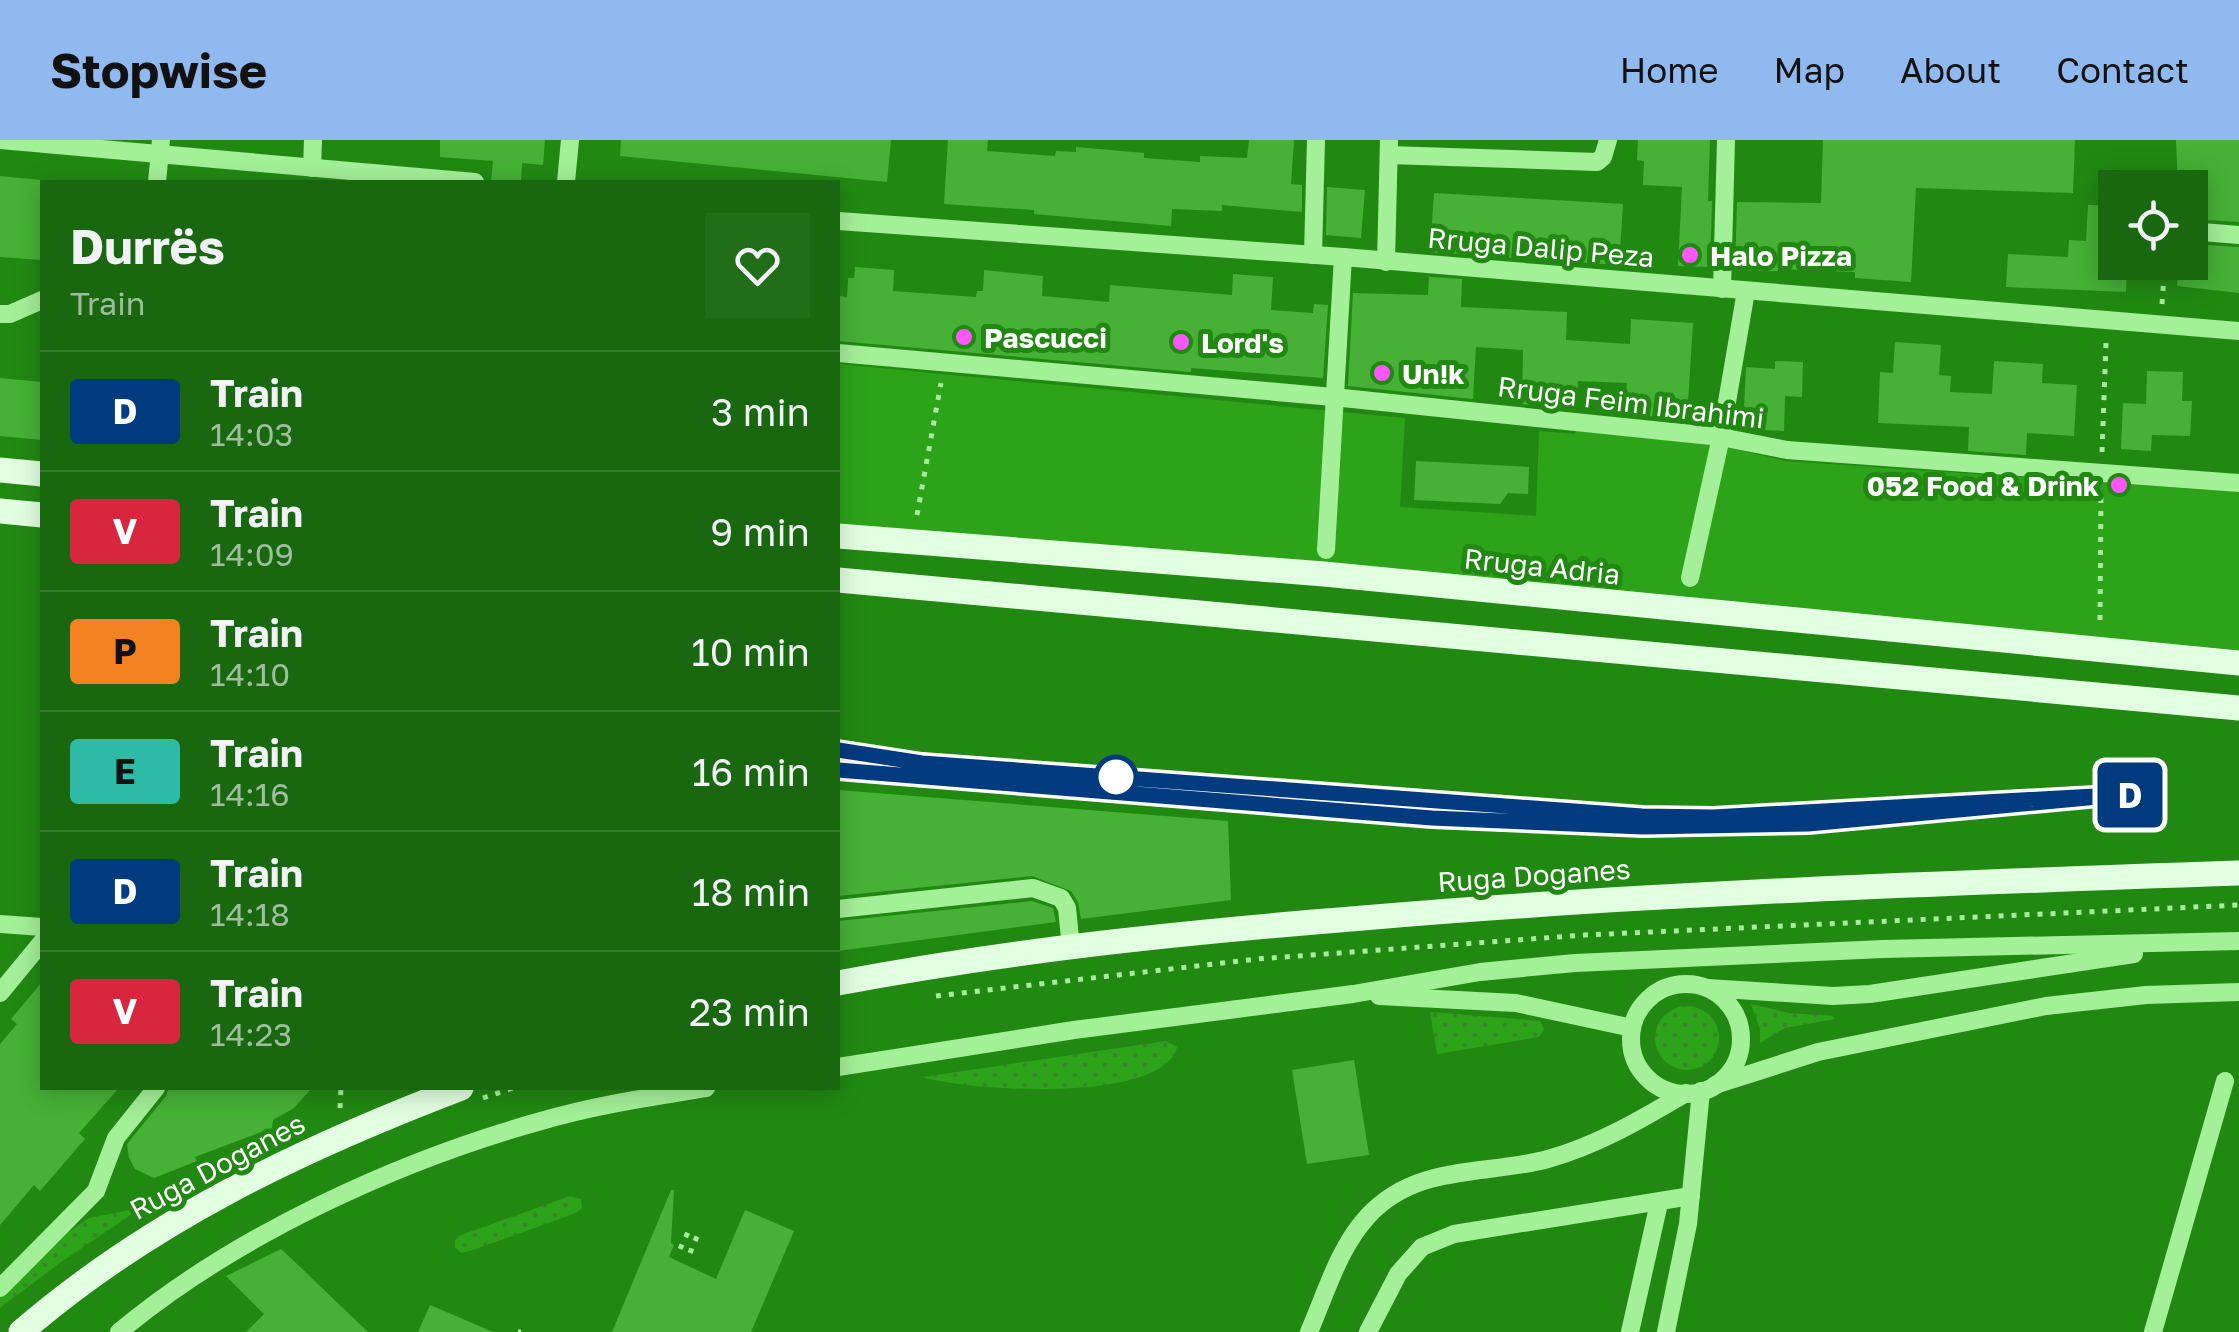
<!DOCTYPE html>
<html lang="en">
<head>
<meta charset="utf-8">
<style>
	body { margin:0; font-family:"Golos Text",sans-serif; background:#226d17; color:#f1f3f6; height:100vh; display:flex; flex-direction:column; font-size:38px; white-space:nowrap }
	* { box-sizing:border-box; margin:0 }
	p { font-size:32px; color:#9fbe9e }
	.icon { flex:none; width:55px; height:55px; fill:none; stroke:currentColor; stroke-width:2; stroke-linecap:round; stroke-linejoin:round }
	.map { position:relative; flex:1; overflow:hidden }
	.side { position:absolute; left:40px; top:40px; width:800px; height:910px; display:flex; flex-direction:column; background:#19670e; border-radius:0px; box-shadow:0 5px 25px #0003 }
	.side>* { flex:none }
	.badge { padding:0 20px; border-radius:8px; font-size:35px; line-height:65px }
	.controls { position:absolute; left:2098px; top:30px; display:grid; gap:20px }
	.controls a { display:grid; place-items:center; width:110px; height:110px; border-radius:0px; background:#19670e; box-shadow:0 5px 25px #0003; font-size:50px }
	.map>.badge { position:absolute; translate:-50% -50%; box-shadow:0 0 0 5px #fff }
	.round { display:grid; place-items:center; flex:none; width:105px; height:105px; border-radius:0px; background:#226d17 }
	.summary { display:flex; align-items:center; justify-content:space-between; height:170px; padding:0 30px }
	h1 { font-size:48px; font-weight:700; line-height:75px }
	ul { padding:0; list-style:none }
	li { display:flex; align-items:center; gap:30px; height:120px; padding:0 30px; border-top:2px solid #377b2e }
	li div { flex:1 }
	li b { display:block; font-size:38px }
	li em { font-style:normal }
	li .badge { min-width:110px; font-weight:700; text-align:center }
	header { display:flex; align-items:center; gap:60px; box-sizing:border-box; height:140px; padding:0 50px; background:#90b9f0; color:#111 }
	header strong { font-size:48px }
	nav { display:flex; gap:55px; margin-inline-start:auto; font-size:35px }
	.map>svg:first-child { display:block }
</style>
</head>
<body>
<header>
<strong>Stopwise</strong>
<nav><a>Home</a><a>Map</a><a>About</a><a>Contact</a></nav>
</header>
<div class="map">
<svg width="2239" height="1192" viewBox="0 0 2239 1192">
	<defs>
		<pattern id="grass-dots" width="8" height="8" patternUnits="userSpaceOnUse" patternTransform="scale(2.5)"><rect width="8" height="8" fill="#2da31a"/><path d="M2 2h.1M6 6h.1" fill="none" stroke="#38852c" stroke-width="1.8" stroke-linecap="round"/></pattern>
	</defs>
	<rect width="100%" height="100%" fill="#218912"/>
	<!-- grass -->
	<g fill="url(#grass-dots)">
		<path d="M1751,864L1789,873L1833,876L1835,879L1785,888L1760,903V889Z"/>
		<circle cx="1687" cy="898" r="32"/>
		<path d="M1430,872L1540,881L1544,889L1539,897L1437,914Z"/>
		<path d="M1166,901L1177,907C1163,964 967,951 923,937Z"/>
		<path d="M570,1056L581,1059L582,1068L576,1073L470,1111L461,1113L455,1107V1100L461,1095Z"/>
		<path d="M141,1068L61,1122L0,1168V1157L67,1093L89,1078Z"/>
	</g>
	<!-- park -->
	<path fill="#2da31a" d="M838,224L1405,278L1400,367L1536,376L1539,291L1575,294L1576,288L1707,302L1785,321L2239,352V517L838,389Z"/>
	<!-- building -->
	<g fill="#46b136">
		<path d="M440,0H545L543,25L522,23L521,42H491L493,21L440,17Z"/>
		<path d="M621,0H891L887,42L620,16Z"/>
		<path d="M948,0H988L987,11L1055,16L1056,11L1076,12V7L1144,13V18L1200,22V16L1247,18L1249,0H1294L1291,44L1302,45V72L1222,65V71L1172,69L1171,86L1034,74V70L944,64Z"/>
		<path d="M1638,0H1710L1708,61H1712L1710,127L1678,126L1682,47L1643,45L1644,21L1637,20Z"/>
		<path d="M1823,0H2075L2073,53L1916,48L1911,142L1855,138V132L1778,129V131H1735L1737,62L1821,63Z"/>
		<path d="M2176,0H2239V82L2190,79V48H2178Z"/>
		<path d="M0,36L42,40V120L0,117Z"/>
		<path d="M1327,47L1365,50L1361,98L1326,95Z"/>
		<path d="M1434,53L1623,64L1619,125L1430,112Z"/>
		<path d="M2088,65L2115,66V122H2127L2126,152L2006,147L2008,114L2068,117L2069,100L2086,101Z"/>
		<path d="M2190,104L2239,107V153L2177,146L2179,122H2190Z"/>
		<path d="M855,127L894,130L893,151L976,157L977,151H983L984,130L1043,136L1042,156L1109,162L1110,145L1232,155L1233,134L1273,137L1271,170L1313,173L1314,164L1328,165L1323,238L1191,228V232L838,201L839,156L847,157L848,138H854Z"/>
		<path d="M1429,137L1462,139L1461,167L1567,172L1566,200L1630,204L1631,179L1693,183L1687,278L1625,275L1627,243L1578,241L1576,270L1522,264L1523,210L1476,207L1473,259L1348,246L1353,153L1428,155Z"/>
		<path d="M1895,202L1941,205L1939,235L1951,236L1950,252L1992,254L1994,221L2043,224L2042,243L2077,245L2074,296L2027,293L2026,315L1968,311L1969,287L1878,283L1880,232L1893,233Z"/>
		<path d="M1775,221L1803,222L1802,257L1785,256L1784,291L1743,289L1746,227L1775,229Z"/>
		<path d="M2147,231L2183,232L2182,261H2192L2190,296L2152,295L2151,311L2121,309L2123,263L2146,264Z"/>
		<path d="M0,238L42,242V300L0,296Z"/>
		<path d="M1416,321L1529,327L1528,354L1508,353L1500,364L1414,360Z"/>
		<path d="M838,650L1228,681L1231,760L1081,779L1078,762L1071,751L1032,736L838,756Z"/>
		<path d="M1032,761L1053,768L1056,782L838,811V781Z"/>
		<path d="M42,842V948H119L79,993L85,999L40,1051L34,1045L0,1085V904L17,884L11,879Z"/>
		<path d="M1354,920L1369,1015L1307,1024L1292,930Z"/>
		<path d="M169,948H312L294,968L273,980L272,988L195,1017L197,1021L154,1038L135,1029L129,1018L127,1004L166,956Z"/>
		<path d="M671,1050H674L671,1103L674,1105L669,1117L716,1139L745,1070L794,1091L751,1192H612Z"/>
		<path d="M281,1109L298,1125L368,1192H246L264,1174L226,1136Z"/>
		<path d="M430,1165L493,1192H418Z"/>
	</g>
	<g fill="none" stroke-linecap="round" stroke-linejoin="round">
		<!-- path -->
		<g stroke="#a4f098" stroke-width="5" stroke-dasharray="5 8" stroke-linecap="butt">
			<path d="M2162,164L2165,122"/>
			<path d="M2102,312L2106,203"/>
			<path d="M917,375L941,243"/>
			<path d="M2100,480L2101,353"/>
			<path d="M936,856L1257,819L1585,795L2239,765"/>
			<path d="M483,958L513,948"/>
			<path d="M340,968L341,948"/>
			<path d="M680,1109L689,1090"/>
			<path d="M690,1113L698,1094"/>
			<path d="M518,1192H521"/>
		</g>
		<!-- minor -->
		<g stroke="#a4f098" stroke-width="18">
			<path d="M0,0L475,42"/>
			<path d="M1389,15L1597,22L1603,17L1608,0"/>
			<path d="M312,28L313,0"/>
			<path d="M157,42L161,0"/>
			<path d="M566,42L570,0"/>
			<path d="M838,81L1343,117L2239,191"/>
			<path d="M2190,91L2239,95"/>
			<path d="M1313,115L1316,0"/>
			<path d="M1386,122L1389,0"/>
			<path d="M1722,149L1726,0"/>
			<path d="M0,174H10L42,160"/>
			<path d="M838,213L1333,257L1721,297L1787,310L2239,343"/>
			<path d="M1326,410L1343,117"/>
			<path d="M1690,438L1721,297L1746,151"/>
			<path d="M838,769L1033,748L1061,758L1067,768L1071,808"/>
			<path d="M0,784L42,787"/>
			<circle cx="1686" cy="899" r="55"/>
			<path d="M1707,848L1833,856L1870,854L2134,814"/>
			<path d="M0,853L42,802"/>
			<path d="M1379,856L1516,863L1632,888"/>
			<path d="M838,927L1074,890L1353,854L1480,832L1575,823L1883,809L2239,801"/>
			<path d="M1715,945L1818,912L2046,866L2146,855L2239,852"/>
			<path d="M0,1148L96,1051L116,998L156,948"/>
			<path d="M119,1192C234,1096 397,1021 541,981C595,965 651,957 706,948"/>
			<path d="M1309,1192C1326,1153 1339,1107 1368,1076C1417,1023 1485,1036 1548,1019C1598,1005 1642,979 1686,953"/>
			<path d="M1368,1192L1398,1134L1422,1107L1454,1094L1691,1056"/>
			<path d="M1630,1192L1659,1063"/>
			<path d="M1666,1192L1688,1084L1701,951"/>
			<path d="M2153,1192L2225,941"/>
		</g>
		<!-- major -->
		<g stroke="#e3ffe1" stroke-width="25">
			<path d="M0,330L42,334"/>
			<path d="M0,371L42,375"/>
			<path d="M838,396L1324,434L2239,523"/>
			<path d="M838,440L2239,568"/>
			<path d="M838,843C1011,810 1187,792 1363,778C1654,753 1947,743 2239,733"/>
			<path d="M21,1192C151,1080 301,1009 461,948"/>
		</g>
	</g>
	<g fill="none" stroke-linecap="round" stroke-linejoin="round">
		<defs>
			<path id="line" d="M838,610L922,623L1642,676L1713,677L2130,654L1808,684L1643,687L1432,678L838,630"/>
		</defs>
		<!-- line casing -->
		<use href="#line" stroke="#fff" stroke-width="22"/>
		<!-- line -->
		<use href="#line" stroke="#003b80" stroke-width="15"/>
	</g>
	<!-- markers -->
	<g fill="#ff57fb" stroke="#218912" stroke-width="4">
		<circle cx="1690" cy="115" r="10"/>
		<circle cx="964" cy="197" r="10"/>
		<circle cx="1181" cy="202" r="10"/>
		<circle cx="1382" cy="233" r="10"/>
		<circle cx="2119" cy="345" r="10"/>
	</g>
	<circle fill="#fff" stroke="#003b80" stroke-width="5" cx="1116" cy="637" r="20"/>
	<g text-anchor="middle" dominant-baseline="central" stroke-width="10" stroke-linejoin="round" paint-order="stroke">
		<!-- street labels -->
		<g font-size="28" fill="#fff" stroke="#218912">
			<text transform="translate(1541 107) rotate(5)">Rruga Dalip Peza</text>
			<text transform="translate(1631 262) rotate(7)">Rruga Feim Ibrahimi</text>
			<text transform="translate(1542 426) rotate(6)">Rruga Adria</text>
			<text transform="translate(1534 735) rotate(-4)">Ruga Doganes</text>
			<text transform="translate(217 1026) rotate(-28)">Ruga Doganes</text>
		</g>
		<!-- poi labels -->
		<g font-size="28" font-weight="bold" fill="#fff" stroke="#218912" text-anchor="start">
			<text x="1710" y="115">Halo Pizza</text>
			<text x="984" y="197">Pascucci</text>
			<text x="1201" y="202">Lord's</text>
			<text x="1402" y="233">Un!k</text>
			<text x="2099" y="345" text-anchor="end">052 Food &amp; Drink</text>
		</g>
	</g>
</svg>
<div class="controls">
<a><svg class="icon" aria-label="locate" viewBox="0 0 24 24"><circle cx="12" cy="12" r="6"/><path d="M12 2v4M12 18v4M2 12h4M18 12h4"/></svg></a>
</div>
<b class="badge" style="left:2130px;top:655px;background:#003b80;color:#fff">D</b>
<section class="side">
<div class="summary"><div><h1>Durrës</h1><p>Train</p></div><a class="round"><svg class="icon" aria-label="heart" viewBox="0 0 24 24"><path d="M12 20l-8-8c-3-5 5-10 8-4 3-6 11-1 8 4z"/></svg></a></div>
<ul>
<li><span class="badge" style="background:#003b80;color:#fff">D</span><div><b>Train</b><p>14:03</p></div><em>3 min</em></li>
<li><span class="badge" style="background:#d7263d;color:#fff">V</span><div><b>Train</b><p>14:09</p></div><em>9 min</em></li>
<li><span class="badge" style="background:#f58220;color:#111">P</span><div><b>Train</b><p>14:10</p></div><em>10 min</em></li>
<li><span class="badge" style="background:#2dbaa7;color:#111">E</span><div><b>Train</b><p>14:16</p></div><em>16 min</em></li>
<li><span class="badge" style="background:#003b80;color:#fff">D</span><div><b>Train</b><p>14:18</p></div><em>18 min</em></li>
<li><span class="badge" style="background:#d7263d;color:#fff">V</span><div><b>Train</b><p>14:23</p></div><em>23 min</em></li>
</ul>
</section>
</div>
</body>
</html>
